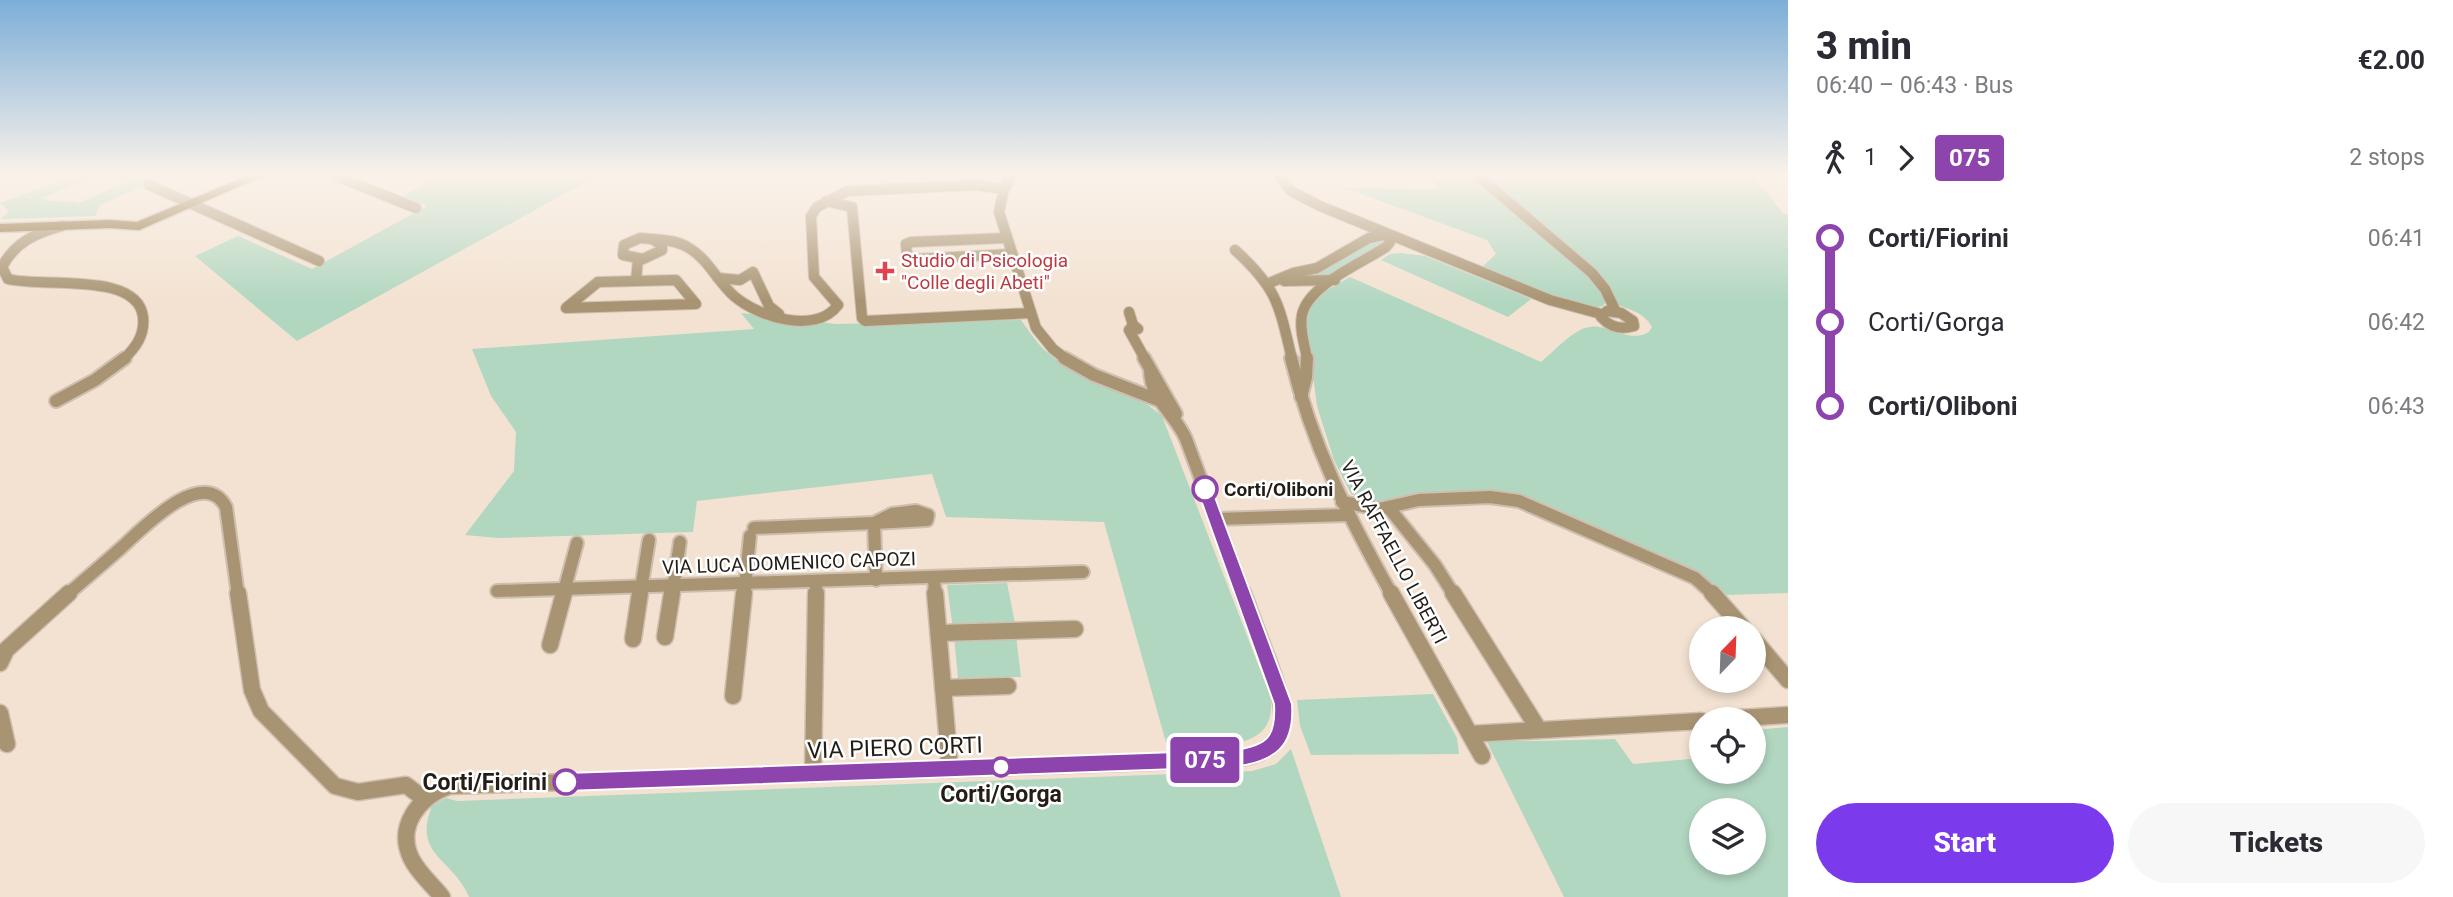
<!DOCTYPE html>
<html lang="en">
<head>
<meta charset="utf-8">
<style>
	body { margin:0; font-family:Roboto,sans-serif; background:#f7f7f7; color:#2b2b33; height:100vh; display:flex; flex-direction:column; font-size:26px; white-space:nowrap }
	* { box-sizing:border-box; margin:0 }
	p { font-size:23px; color:#7c7c81 }
	.icon { flex:none; width:38px; height:38px; fill:none; stroke:currentColor; stroke-width:2; stroke-linecap:round; stroke-linejoin:round }
	.map { position:relative; flex:1; overflow:hidden }
	.details { display:flex; flex-direction:column; background:#fff; width:665px }
	.details>* { flex:none }
	.badge { padding:0 14px; border-radius:5px; font-size:24px; line-height:46px }
	.needle { width:46px; rotate:23deg }
	.controls { position:absolute; left:1689px; top:616px; display:grid; gap:14px }
	.controls a { display:grid; place-items:center; width:77px; height:77px; border-radius:50%; background:#fff; box-shadow:0 4px 10px #0003; font-size:35px }
	.map>.badge { position:absolute; translate:-50% -50%; box-shadow:0 0 0 4px #fff }
	.legs { display:flex; align-items:center; gap:10px; height:77px; padding:0 28px; font-size:23px }
	.legs p { margin-inline-start:auto }
	.overview { display:flex; align-items:center; justify-content:space-between; height:119px; padding:0 28px }
	h1 { font-size:38px; font-weight:800; line-height:52px }
	.cta { display:flex; gap:14px; margin-top:auto; padding:14px 28px }
	.cta a { flex:1; height:80px; border-radius:42px; background:#7c3aed; color:#fff; font-size:28px; font-weight:800; line-height:80px; text-align:center }
	.cta a+a { background:#f7f7f7; color:#2b2b33 }
	ul { padding:0 28px; list-style:none }
	li { display:flex; align-items:center; gap:24px; height:84px; font-size:26px }
	li i { display:grid; place-items:center; width:10px; height:100%; margin:0 9px; background:currentColor }
	li i::after { content:''; width:18px; height:18px; margin:-9px; border:5px solid; border-radius:50%; background:#fff }
	li p { margin-inline-start:auto }
	li:first-child i { background:linear-gradient(#0000 50%,currentColor 0) }
	li:last-child i { background:linear-gradient(currentColor 50%,#0000 0) }
	main { display:flex; flex:1; min-height:0 }
	.map>svg:first-child { display:block }
</style>
</head>
<body>
<main>
<div class="map">
<svg width="1788" height="897" viewBox="0 0 1788 897">
	<rect width="100%" height="100%" fill="#f3e2d1"/>
	<!-- green -->
	<g fill="#b2d7c1" fill-rule="evenodd">
		<path d="M55,176H98L42,198C52,204 67,199 79,203L127,182L111,176H168L100,205L95,216L1,219L9,211L0,203L62,180Z"/>
		<path d="M430,176H597L297,341L195,256L238,236L312,269L427,206L403,196L436,179Z"/>
		<path d="M1431,176H1753L1784,214L1788,215V593L1727,595L1695,571L1541,502L1510,493L1424,494L1374,502L1351,494L1334,460L1317,406L1305,316C1311,296 1333,287 1350,277L1541,362C1553,352 1570,333 1585,328C1606,320 1628,345 1649,332L1652,327C1644,311 1622,307 1606,301L1603,306L1591,308L1575,306L1480,269L1496,254L1487,240L1345,188L1440,189Z"/>
		<path d="M1385,239L1386,245C1361,260 1332,287 1301,275C1333,271 1354,246 1385,239Z"/>
		<path d="M1400,253L1425,256L1531,299L1508,317L1381,260L1390,254Z"/>
		<path d="M741,313L836,324L1021,320C1029,331 1037,344 1048,353C1082,381 1129,386 1162,416L1270,695C1281,757 1206,744 1167,746L1104,522L946,517L932,474L697,501L693,532L498,538L465,535L514,471L516,432L491,396L472,349L754,329Z"/>
		<path d="M1007,583L1016,628L953,630L947,585Z"/>
		<path d="M1016,636L1021,677L958,678L954,637Z"/>
		<path d="M1433,694L1457,738L1459,754L1311,755L1300,726L1297,700Z"/>
		<path d="M1788,727V897H1564L1486,740L1535,741L1615,739L1633,764L1701,758V772H1754V730ZM1701,810H1754V863H1701Z"/>
		<path d="M1291,749L1341,897H469C453,858 412,856 432,806L446,798L457,801L1252,771L1276,764Z"/>
	</g>
	<g fill="none" stroke-linecap="round" stroke-linejoin="round">
		<defs>
			<g id="street-far2">
				<path d="M336,176L416,208"/>
				<path d="M1012,176L1004,189L999,212L1036,328L1053,349L1066,359"/>
				<path d="M1280,176L1291,191L1320,206L1550,300L1601,314"/>
				<path d="M1478,176L1592,273L1605,289L1616,312"/>
				<path d="M149,185L319,261"/>
				<path d="M826,201L852,207L862,318L865,321L1031,313"/>
				<path d="M62,226C36,233 15,242 2,267L8,279C42,288 138,271 143,317C145,335 136,347 124,359"/>
				<path d="M640,238L652,239L662,245V250L643,259L623,255L624,245Z"/>
				<path d="M1006,238L911,242L906,244L907,255L916,259L1011,254"/>
				<path d="M652,239C665,240 678,241 689,248C708,259 717,281 734,296C758,317 816,335 838,305L814,277L811,216L817,207L848,191L975,185L1004,189"/>
				<path d="M1235,250C1278,289 1279,305 1292,359"/>
				<path d="M718,278L740,280L753,272L769,306L779,314"/>
				<path d="M676,280L696,304L566,308L598,282Z"/>
				<path d="M636,281L638,259"/>
				<path d="M1284,281L1335,280"/>
				<path d="M1267,284L1293,273L1317,268L1369,238L1388,234L1390,242L1386,247C1362,263 1308,285 1302,315C1299,330 1305,345 1307,359"/>
				<path d="M1607,311L1621,313L1633,321L1634,326C1621,330 1610,327 1601,317Z"/>
				<path d="M1129,312L1133,325L1138,329"/>
				<path d="M1133,325L1129,330L1145,359"/>
			</g>
			<g id="street-far1">
				<path d="M1064,358L1094,375L1158,400"/>
				<path d="M1144,358L1176,414"/>
				<path d="M1291,358C1312,446 1348,516 1392,595"/>
				<path d="M1150,369C1150,400 1174,412 1186,439L1244,595"/>
				<path d="M1301,397L1306,377L1307,358"/>
				<path d="M56,401L95,380L125,358"/>
				<path d="M1342,502L1379,509L1419,500L1490,497L1519,501L1695,578L1714,595"/>
				<path d="M1389,508L1435,565L1454,595"/>
				<path d="M916,511L928,515L927,520L874,523L892,514Z"/>
				<path d="M1216,519L1348,515"/>
				<path d="M874,523L876,580"/>
				<path d="M754,528L874,523"/>
				<path d="M934,578L935,595"/>
				<path d="M497,591L1083,572"/>
				<path d="M67,595C85,579 103,564 121,548C141,530 203,464 226,507L238,595"/>
				<path d="M563,595L577,543"/>
				<path d="M640,595L649,540"/>
				<path d="M672,595L680,542"/>
				<path d="M744,595L750,536"/>
				<path d="M816,595V582"/>
			</g>
			<g id="street">
				<path d="M238,593L252,690L261,711L335,786L358,792L406,785L423,798"/>
				<path d="M935,593L950,769"/>
				<path d="M1391,593L1482,756"/>
				<path d="M1453,593L1539,730"/>
				<path d="M1712,593L1743,628"/>
				<path d="M939,633L1075,629"/>
				<path d="M665,637L672,593"/>
				<path d="M633,639L640,593"/>
				<path d="M1754,640L1788,680"/>
				<path d="M550,645L564,593"/>
				<path d="M0,663L6,650L69,593"/>
				<path d="M943,688L1008,686"/>
				<path d="M733,696L744,593"/>
				<path d="M0,713L7,744"/>
				<path d="M1722,719L1788,715"/>
				<path d="M1470,734L1701,721"/>
				<path d="M813,774L816,593"/>
				<path d="M442,897C432,884 418,873 411,858C396,826 419,797 449,786L1235,759C1301,750 1284,705 1268,660C1259,637 1251,615 1243,593"/>
			</g>
			<path id="secondary" d="M247,176H263L139,230L110,228L0,232V224L110,220L137,222Z"/>
		</defs>
		<!-- street-far2 casing -->
		<use href="#street-far2" stroke="#cebfb0" stroke-width="12"/>
		<!-- street-far1 casing -->
		<use href="#street-far1" stroke="#cebfb0" stroke-width="16"/>
		<!-- street casing -->
		<use href="#street" stroke="#cebfb0" stroke-width="19"/>
		<!-- secondary casing -->
		<use href="#secondary" stroke="#cebfb0" stroke-width="3"/>
		<!-- street-far2 -->
		<use href="#street-far2" stroke="#a89472" stroke-width="10"/>
		<!-- street-far1 -->
		<use href="#street-far1" stroke="#a89472" stroke-width="12"/>
		<!-- street -->
		<use href="#street" stroke="#a89472" stroke-width="16"/>
		<!-- secondary -->
		<use href="#secondary" fill="#8a6c37" fill-rule="evenodd"/>
	</g>
	<!-- sky -->
	<linearGradient id="sky" x2="0" y2="1"><stop stop-color="#7daed8"/><stop offset="0.58" stop-color="#faf2ea"/><stop offset="1" stop-color="#faf2ea" stop-opacity="0"/></linearGradient>
	<rect width="1788" height="301" fill="url(#sky)"/>
	<!-- line-1 -->
	<path fill="#8e44ad" stroke="#fff" stroke-width="2" d="M1205,484L1212,489L1292,704C1295,747 1275,761 1235,767L566,791L559,788L556,782L559,776L566,773L1235,750C1267,745 1276,737 1274,704L1197,489Z"/>
	<!-- markers -->
	<path fill="#e0444e" stroke="#fff" stroke-width="2.5" d="M881.5 260.5h7v7h7v7h-7v7h-7v-7h-7v-7h7z"/>
	<g fill="#fff" stroke="#8e44ad" stroke-width="3.5">
		<circle cx="1205" cy="489" r="12"/>
		<circle cx="1001" cy="767" r="9"/>
		<circle cx="566" cy="782" r="12"/>
	</g>
	<g text-anchor="middle" dominant-baseline="central" stroke-width="5" stroke-linejoin="round" paint-order="stroke">
		<!-- health labels -->
		<g font-size="19" fill="#be3a42" stroke="#fff" text-anchor="start">
			<text x="901" y="260">Studio di Psicologia<tspan x="901" dy="22">"Colle degli Abeti"</tspan></text>
		</g>
		<!-- stop labels -->
		<g font-size="19" font-weight="bold" fill="#231d17" stroke="#fff" text-anchor="start">
			<text x="1224" y="489">Corti/Oliboni</text>
		</g>
		<!-- street labels -->
		<g font-size="19" fill="#231d17" stroke="#fff">
			<text transform="translate(1394 552) rotate(62)">VIA RAFFAELLO LIBERTI</text>
			<text transform="translate(789 563) rotate(-2)">VIA LUCA DOMENICO CAPOZI</text>
		</g>
		<!-- near-street labels -->
		<g font-size="23" fill="#231d17" stroke="#fff">
			<text transform="translate(895 748) rotate(-2)">VIA PIERO CORTI</text>
		</g>
		<!-- near-stop labels -->
		<g font-size="23" font-weight="bold" fill="#231d17" stroke="#fff" text-anchor="end">
			<text x="547" y="782">Corti/Fiorini</text>
			<text x="1001" y="794" text-anchor="middle">Corti/Gorga</text>
		</g>
	</g>
</svg>
<div class="controls">
<a><svg class="needle" viewBox="-14 -14 28 28"><path d="M0-13l5 13h-10z" fill="#e53935"/><path d="M0 13l5-13h-10z" fill="#7c7c81"/></svg></a>
<a><svg class="icon" aria-label="locate" viewBox="0 0 24 24"><circle cx="12" cy="12" r="6"/><path d="M12 2v4M12 18v4M2 12h4M18 12h4"/></svg></a>
<a><svg class="icon" aria-label="layers" viewBox="0 0 24 24"><path d="M12 4l9 5-9 5-9-5zM3 14l9 5 9-5"/></svg></a>
</div>
<b class="badge" style="left:1205px;top:760px;background:#8e44ad;color:#fff">075</b>
</div>
<section class="details">
<div class="overview"><div><h1>3 min</h1><p>06:40 – 06:43 · Bus</p></div><b>€2.00</b></div>
<div class="legs"><svg class="icon" aria-label="walk" viewBox="0 0 24 24"><circle cx="13" cy="4" r="2"/><path d="M13 8l-2 6 4 7M11 14l-3 7M7 12l3-4h3l4 4"/></svg>1<svg class="icon" aria-label="forward" viewBox="0 0 24 24"><path d="M9 5l7 7-7 7"/></svg><b class="badge" style="background:#8e44ad;color:#fff">075</b><p>2 stops</p></div>
<ul>
<li><i style="color:#8e44ad"></i><b>Corti/Fiorini</b><p>06:41</p></li>
<li><i style="color:#8e44ad"></i><span>Corti/Gorga</span><p>06:42</p></li>
<li><i style="color:#8e44ad"></i><b>Corti/Oliboni</b><p>06:43</p></li>
</ul>
<div class="cta"><a>Start</a><a>Tickets</a></div>
</section>
</main>
</body>
</html>
